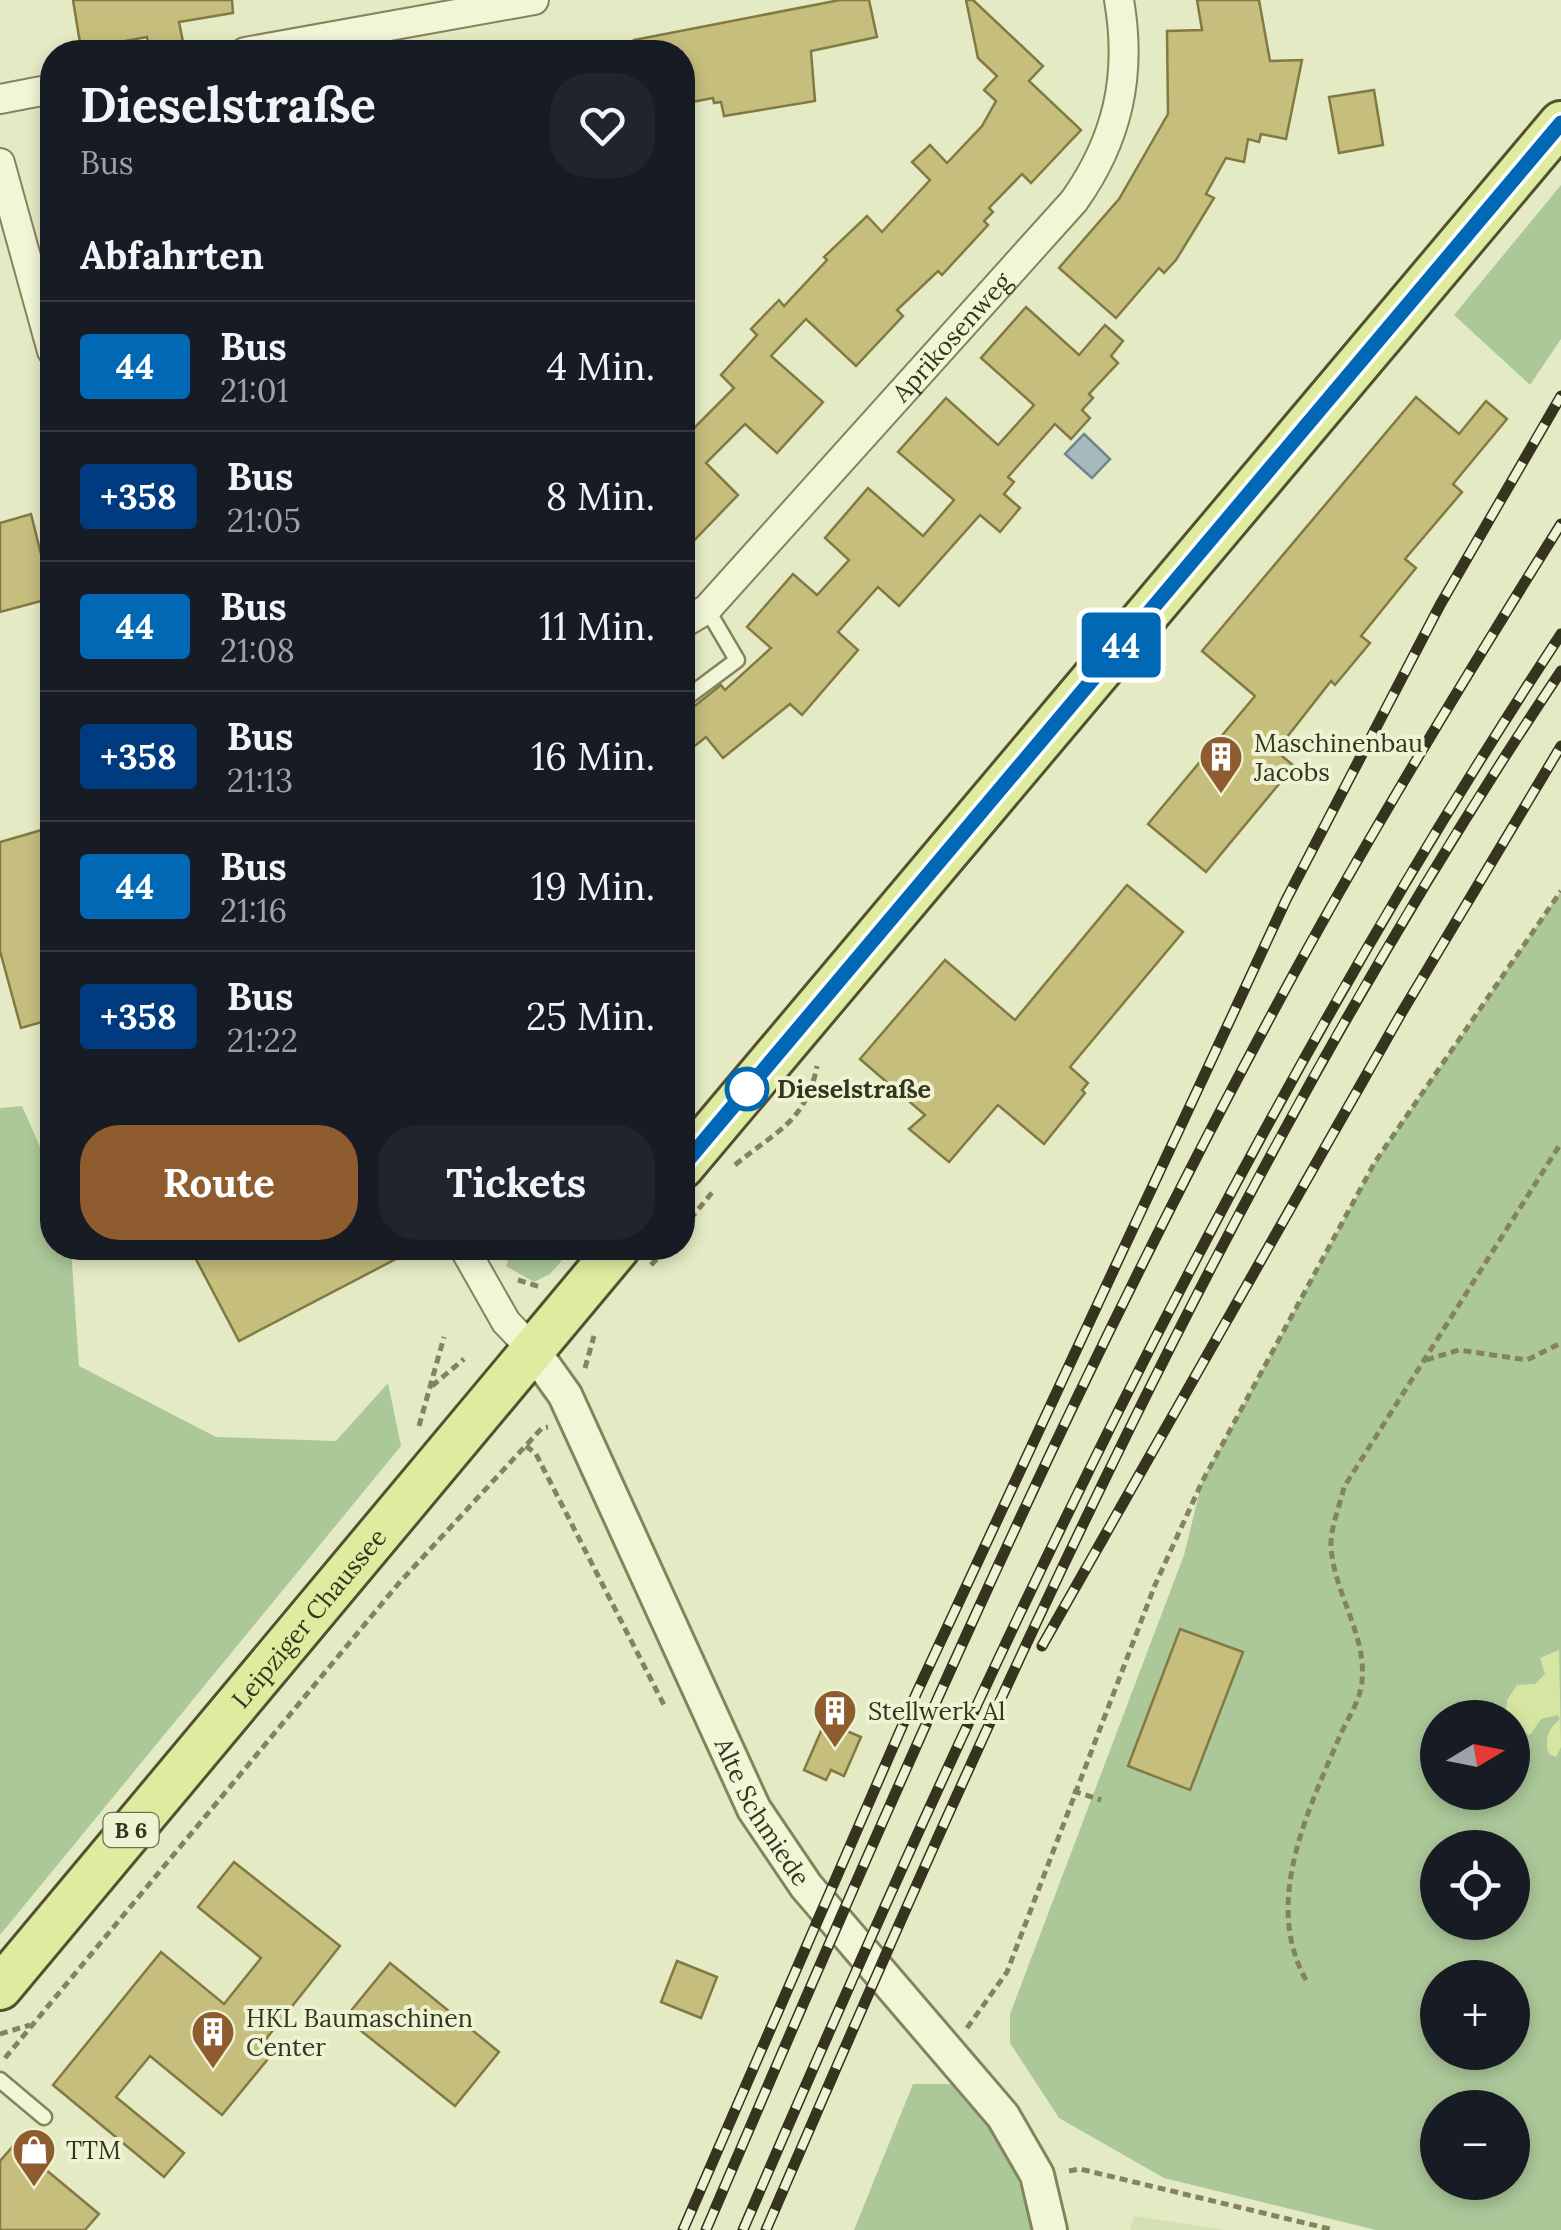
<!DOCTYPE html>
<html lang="de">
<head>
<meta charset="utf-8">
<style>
	body { margin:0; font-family:Lora,serif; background:#20242c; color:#f1f3f6; height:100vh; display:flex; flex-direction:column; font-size:38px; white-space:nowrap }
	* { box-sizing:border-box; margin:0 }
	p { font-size:32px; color:#9ea1a6 }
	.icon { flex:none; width:55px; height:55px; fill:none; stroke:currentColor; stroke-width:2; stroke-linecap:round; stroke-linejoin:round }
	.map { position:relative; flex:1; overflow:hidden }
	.drawer { position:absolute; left:40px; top:40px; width:655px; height:1220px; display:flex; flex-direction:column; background:#171b24; border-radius:40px; box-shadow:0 5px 15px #0003 }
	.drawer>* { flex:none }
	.badge { padding:0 20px; border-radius:8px; font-size:35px; line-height:65px }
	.needle { width:65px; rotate:80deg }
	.controls { position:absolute; left:1420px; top:1700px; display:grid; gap:20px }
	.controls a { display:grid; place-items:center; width:110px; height:110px; border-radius:50%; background:#171b24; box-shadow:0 5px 15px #0003; font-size:50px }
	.map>.badge { position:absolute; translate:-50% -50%; box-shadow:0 0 0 5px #fff }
	h2 { padding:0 40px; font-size:38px; line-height:90px }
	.round { display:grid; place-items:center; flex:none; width:105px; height:105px; border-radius:40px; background:#20242c }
	.overview { display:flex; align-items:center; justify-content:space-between; height:170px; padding:0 40px }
	h1 { font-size:48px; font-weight:700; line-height:75px }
	.primary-button { display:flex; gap:20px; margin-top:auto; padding:20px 40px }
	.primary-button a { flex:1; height:115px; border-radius:40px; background:#8f5c30; color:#fff; font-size:40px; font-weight:700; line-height:115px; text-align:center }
	.primary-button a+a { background:#20242c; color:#f1f3f6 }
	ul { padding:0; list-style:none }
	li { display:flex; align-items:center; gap:30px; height:130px; padding:0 40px; border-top:2px solid #363941 }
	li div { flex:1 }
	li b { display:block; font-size:38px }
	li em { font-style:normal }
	li .badge { min-width:110px; font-weight:700; text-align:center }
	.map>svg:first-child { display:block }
</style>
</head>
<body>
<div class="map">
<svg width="1561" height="2230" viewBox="0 0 1561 2230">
	<rect width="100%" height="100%" fill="#e4ebc4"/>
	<!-- farmland -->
	<path fill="#d2e0b2" d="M1134,2216L1226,2230H1130Z"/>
	<!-- green -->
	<g fill="#acc899" fill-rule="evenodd">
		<path d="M1561,185V339L1530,385L1454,315Z"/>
		<path d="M1561,891V2230H1376L1164,2178L1059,2118L1010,2043V2014L1184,1555L1202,1482L1375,1162ZM1438,1718H1512V1792H1438ZM1438,1848H1512V1922H1438ZM1438,1978H1512V2052H1438ZM1438,2108H1512V2182H1438Z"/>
		<path d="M22,1106L52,1174V1248H71L79,1366L216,1437L336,1441L388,1383L401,1446L0,1935V1108Z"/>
		<path d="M497,1248H573L550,1274L534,1282L506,1266L508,1262Z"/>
		<path d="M913,2084H955L1005,2144L1036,2230H854Z"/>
	</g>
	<!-- sand -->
	<path fill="#d7e5a3" d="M1559,1650L1561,1747L1556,1757L1549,1754C1544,1739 1548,1729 1560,1719L1558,1715L1541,1719L1530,1735L1513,1730L1512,1718L1505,1717L1507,1700L1517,1685L1535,1684L1545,1674L1540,1658Z"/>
	<!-- water -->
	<path fill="#a6babe" stroke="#6d858c" stroke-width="2.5" d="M1084,434L1110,459L1092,478L1065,454Z"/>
	<!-- building -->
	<g fill="#c6be7d" stroke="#827943" stroke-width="2.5">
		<path d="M73,0H232L233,13L179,22L184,47L149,52L147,37L81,49Z"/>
		<path d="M840,0H869L877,37L811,51L815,101L724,116L721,102L714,103L713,98L682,104V52H635L634,40Z"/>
		<path d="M966,0H973L1043,66L1029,81L1081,130L1031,183L1022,174L989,208L993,212L984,221L988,225L942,275L938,271L897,310L903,316L856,366L806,319L771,356L823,402L777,453L745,424L706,463L738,495L682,553V440L734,388L721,375L757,335L751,329L779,300L784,306L827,260L824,257L867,216L882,232L930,180L912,162L930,145L947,163L982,126L996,101L984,90L997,76L978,58Z"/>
		<path d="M1197,0H1259L1270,61L1302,60L1286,139L1261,134L1259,142L1248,139L1244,162L1226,158L1206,194L1214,198L1176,260L1164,273L1159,268L1116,318L1059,268L1119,199L1168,114L1167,31L1202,30Z"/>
		<path d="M1374,90L1383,145L1339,153L1329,97Z"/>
		<path d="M1026,307L1079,355L1105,325L1123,341L1111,356L1118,363L1089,394L1093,398L1082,410L1090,418L1071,439L1055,424L1008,477L1014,482L1004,494L1020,508L1000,532L980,515L899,606L878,587L838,632L858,650L802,715L790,704L723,758L706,737L682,756V716L721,685L725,690L771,648L747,627L793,574L817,595L849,560L825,538L868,488L923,536L954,500L898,452L946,398L998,445L1034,405L981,358Z"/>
		<path d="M1416,397L1459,434L1486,401L1507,419L1453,484L1462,492L1405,559L1416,568L1361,636L1370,643L1335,685L1331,681L1276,751L1294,766L1206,872L1148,824L1255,696L1202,651Z"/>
		<path d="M31,514L52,598L0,612V523Z"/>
		<path d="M52,827V1019L21,1028L0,951V842Z"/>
		<path d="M1127,885L1183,932L1070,1067L1088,1083L1082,1090L1085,1093L1044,1144L998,1105L949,1162L909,1129L925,1115L860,1059L945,960L1015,1020Z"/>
		<path d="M190,1248H417L239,1341Z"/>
		<path d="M1180,1629L1243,1652L1190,1790L1128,1766Z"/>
		<path d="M825,1722L861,1737L844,1776L831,1770L826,1780L804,1770Z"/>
		<path d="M234,1862L340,1946L266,2039L277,2048L222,2115L150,2056L116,2097L184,2153L164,2177L53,2085L161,1952L224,2004L261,1958L198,1907Z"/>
		<path d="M677,1961L717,1977L701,2018L661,2002Z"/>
		<path d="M390,1963L499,2052L455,2106L345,2018Z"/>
		<path d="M15,2144L99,2214L85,2230H0V2161Z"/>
	</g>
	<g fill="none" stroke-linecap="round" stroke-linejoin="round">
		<defs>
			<g id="service">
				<path d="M682,701L737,660L707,609"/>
				<path d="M0,2080L44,2117"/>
			</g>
			<g id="minor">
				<path d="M245,52L534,0"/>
				<path d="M0,99L52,89"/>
				<path d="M0,163L52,351"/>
				<path id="s1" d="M682,624L707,609L1074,201C1118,139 1132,75 1119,0"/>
				<path d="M464,1248L506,1322L532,1349"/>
			</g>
			<g id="tertiary">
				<path id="s2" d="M532,1349L565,1395L754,1809L806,1886L1003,2116L1037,2175L1050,2230"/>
			</g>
			<g id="primary">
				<path d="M682,1167L1561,123"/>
				<path id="s3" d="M0,1988L618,1248"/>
			</g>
		</defs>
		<!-- service casing -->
		<use href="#service" stroke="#84845c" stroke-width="19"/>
		<!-- minor casing -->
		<use href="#minor" stroke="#84845c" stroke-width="32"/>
		<!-- tertiary casing -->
		<use href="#tertiary" stroke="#84845c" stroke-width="38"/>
		<!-- primary casing -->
		<use href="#primary" stroke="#525030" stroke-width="48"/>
		<!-- path -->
		<g stroke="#84845c" stroke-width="5" stroke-dasharray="8 5" stroke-linecap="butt">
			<path d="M735,1165C774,1132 806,1123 817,1066"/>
			<path d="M682,1229L715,1189"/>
			<path d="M651,1265L667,1248"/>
			<path d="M518,1280L540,1287"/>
			<path d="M1426,1360L1459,1350L1527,1360L1561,1343"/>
			<path d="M585,1368L594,1336"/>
			<path d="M432,1386L464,1359"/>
			<path d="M419,1426L444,1337"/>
			<path d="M526,1446L536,1454L665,1707"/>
			<path d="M1073,1791L1101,1800"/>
			<path d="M1306,1980C1263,1903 1307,1813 1339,1738C1346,1721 1361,1700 1362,1681C1367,1636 1334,1593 1331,1547C1330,1529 1340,1505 1344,1487L1561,1143"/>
			<path d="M967,2028L1007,1972L1155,1585L1202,1482L1375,1162L1561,891"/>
			<path d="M0,2034L30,2025"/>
			<path d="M5,2058L399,1583L542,1428L548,1427"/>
			<path d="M1069,2171L1080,2169L1334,2230"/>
		</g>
		<!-- service -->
		<use href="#service" stroke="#f1f6d7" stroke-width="14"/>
		<!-- minor -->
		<use href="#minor" stroke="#f1f6d7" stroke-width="28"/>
		<!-- tertiary -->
		<use href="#tertiary" stroke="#f1f6d7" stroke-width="32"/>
		<!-- primary -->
		<use href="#primary" stroke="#dfec9f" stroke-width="42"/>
		<defs>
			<g id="rail">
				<path d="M1042,1646L1402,1012L1561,746"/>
				<path d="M683,2230L917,1692L1286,900L1440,605L1561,396"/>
				<path d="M706,2230C882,1819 1060,1406 1273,1012C1362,846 1461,684 1561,524"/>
				<path d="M743,2230C980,1680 1231,1135 1561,634"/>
				<path d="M766,2230C996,1696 1236,1156 1561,671"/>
			</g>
		</defs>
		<!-- rail casing -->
		<use href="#rail" stroke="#35341f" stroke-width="11"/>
		<!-- rail -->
		<use href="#rail" stroke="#edf3d3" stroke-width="8" stroke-dasharray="22" stroke-linecap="butt"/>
	</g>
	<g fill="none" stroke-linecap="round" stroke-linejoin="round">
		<defs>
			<path id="line" d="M682,1167L1561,123"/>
		</defs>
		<!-- line casing -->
		<use href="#line" stroke="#fff" stroke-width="22"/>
		<!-- line -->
		<use href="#line" stroke="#0068b4" stroke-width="15"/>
	</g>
	<!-- icons -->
	<defs>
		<symbol id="building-pin" viewBox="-11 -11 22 30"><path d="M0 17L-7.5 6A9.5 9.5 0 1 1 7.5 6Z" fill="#8f5c30" stroke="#edf3d3"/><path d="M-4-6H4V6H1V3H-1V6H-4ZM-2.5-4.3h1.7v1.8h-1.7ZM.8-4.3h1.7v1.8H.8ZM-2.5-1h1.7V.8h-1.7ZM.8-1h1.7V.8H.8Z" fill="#fff"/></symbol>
		<symbol id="shop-pin" viewBox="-11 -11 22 30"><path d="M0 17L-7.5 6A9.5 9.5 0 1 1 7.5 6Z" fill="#8f5c30" stroke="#edf3d3"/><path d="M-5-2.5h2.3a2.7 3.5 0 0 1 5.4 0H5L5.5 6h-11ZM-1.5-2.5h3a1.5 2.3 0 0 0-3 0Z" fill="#fff"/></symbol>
	</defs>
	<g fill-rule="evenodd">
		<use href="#building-pin" x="1196" y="732" width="50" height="68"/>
		<use href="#building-pin" x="810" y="1686" width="50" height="68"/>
		<use href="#building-pin" x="188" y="2007" width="50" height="68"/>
		<use href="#shop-pin" x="9" y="2125" width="50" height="68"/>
	</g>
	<!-- markers -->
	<circle fill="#fff" stroke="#0068b4" stroke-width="5" cx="747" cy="1089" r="20"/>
	<g text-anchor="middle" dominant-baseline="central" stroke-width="8" stroke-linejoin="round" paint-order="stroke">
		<!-- shield labels -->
		<rect fill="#edf3d3" stroke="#6c6d55" stroke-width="2.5" x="103.5" y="1813" width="55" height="34" rx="8"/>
		<g font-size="22" font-weight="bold" fill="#35341f">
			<text x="131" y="1830">B 6</text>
		</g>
		<!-- street labels -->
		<g font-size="25" fill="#35341f" stroke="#edf3d3">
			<text stroke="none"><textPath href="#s1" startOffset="395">Aprikosenweg</textPath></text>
			<text stroke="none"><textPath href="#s3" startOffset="482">Leipziger Chaussee</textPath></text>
			<text stroke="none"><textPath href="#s2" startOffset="518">Alte Schmiede</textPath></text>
		</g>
		<!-- poi labels -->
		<g font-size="25" fill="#35341f" stroke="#edf3d3" text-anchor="start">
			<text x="1254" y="743">Maschinenbau<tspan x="1254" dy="29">Jacobs</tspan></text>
			<text x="868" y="1711">Stellwerk Al</text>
			<text x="246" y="2018">HKL Baumaschinen<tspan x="246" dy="29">Center</tspan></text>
			<text x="66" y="2150">TTM</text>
		</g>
		<!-- stop labels -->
		<g font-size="25" font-weight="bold" fill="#35341f" stroke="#edf3d3" text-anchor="start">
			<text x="777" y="1089">Dieselstraße</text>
		</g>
	</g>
</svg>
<div class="controls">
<a><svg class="needle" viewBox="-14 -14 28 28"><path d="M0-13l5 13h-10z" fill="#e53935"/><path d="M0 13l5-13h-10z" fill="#9ea1a6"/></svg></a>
<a><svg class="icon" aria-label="locate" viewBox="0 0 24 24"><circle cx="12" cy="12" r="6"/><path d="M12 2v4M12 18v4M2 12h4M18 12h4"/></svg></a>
<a>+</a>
<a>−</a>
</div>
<b class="badge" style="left:1121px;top:645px;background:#0068b4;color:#fff">44</b>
<section class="drawer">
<div class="overview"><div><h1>Dieselstraße</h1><p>Bus</p></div><a class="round"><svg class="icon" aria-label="heart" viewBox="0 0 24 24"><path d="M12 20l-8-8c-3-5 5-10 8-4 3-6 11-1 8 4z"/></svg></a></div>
<h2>Abfahrten</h2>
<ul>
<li><span class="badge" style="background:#0068b4;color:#fff">44</span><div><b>Bus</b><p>21:01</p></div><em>4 Min.</em></li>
<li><span class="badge" style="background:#003b80;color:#fff">+358</span><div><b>Bus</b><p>21:05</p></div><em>8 Min.</em></li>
<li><span class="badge" style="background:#0068b4;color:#fff">44</span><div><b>Bus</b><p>21:08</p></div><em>11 Min.</em></li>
<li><span class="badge" style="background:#003b80;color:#fff">+358</span><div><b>Bus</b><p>21:13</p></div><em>16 Min.</em></li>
<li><span class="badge" style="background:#0068b4;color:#fff">44</span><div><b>Bus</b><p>21:16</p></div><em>19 Min.</em></li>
<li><span class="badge" style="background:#003b80;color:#fff">+358</span><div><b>Bus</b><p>21:22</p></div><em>25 Min.</em></li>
</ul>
<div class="primary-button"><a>Route</a><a>Tickets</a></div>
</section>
</div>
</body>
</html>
